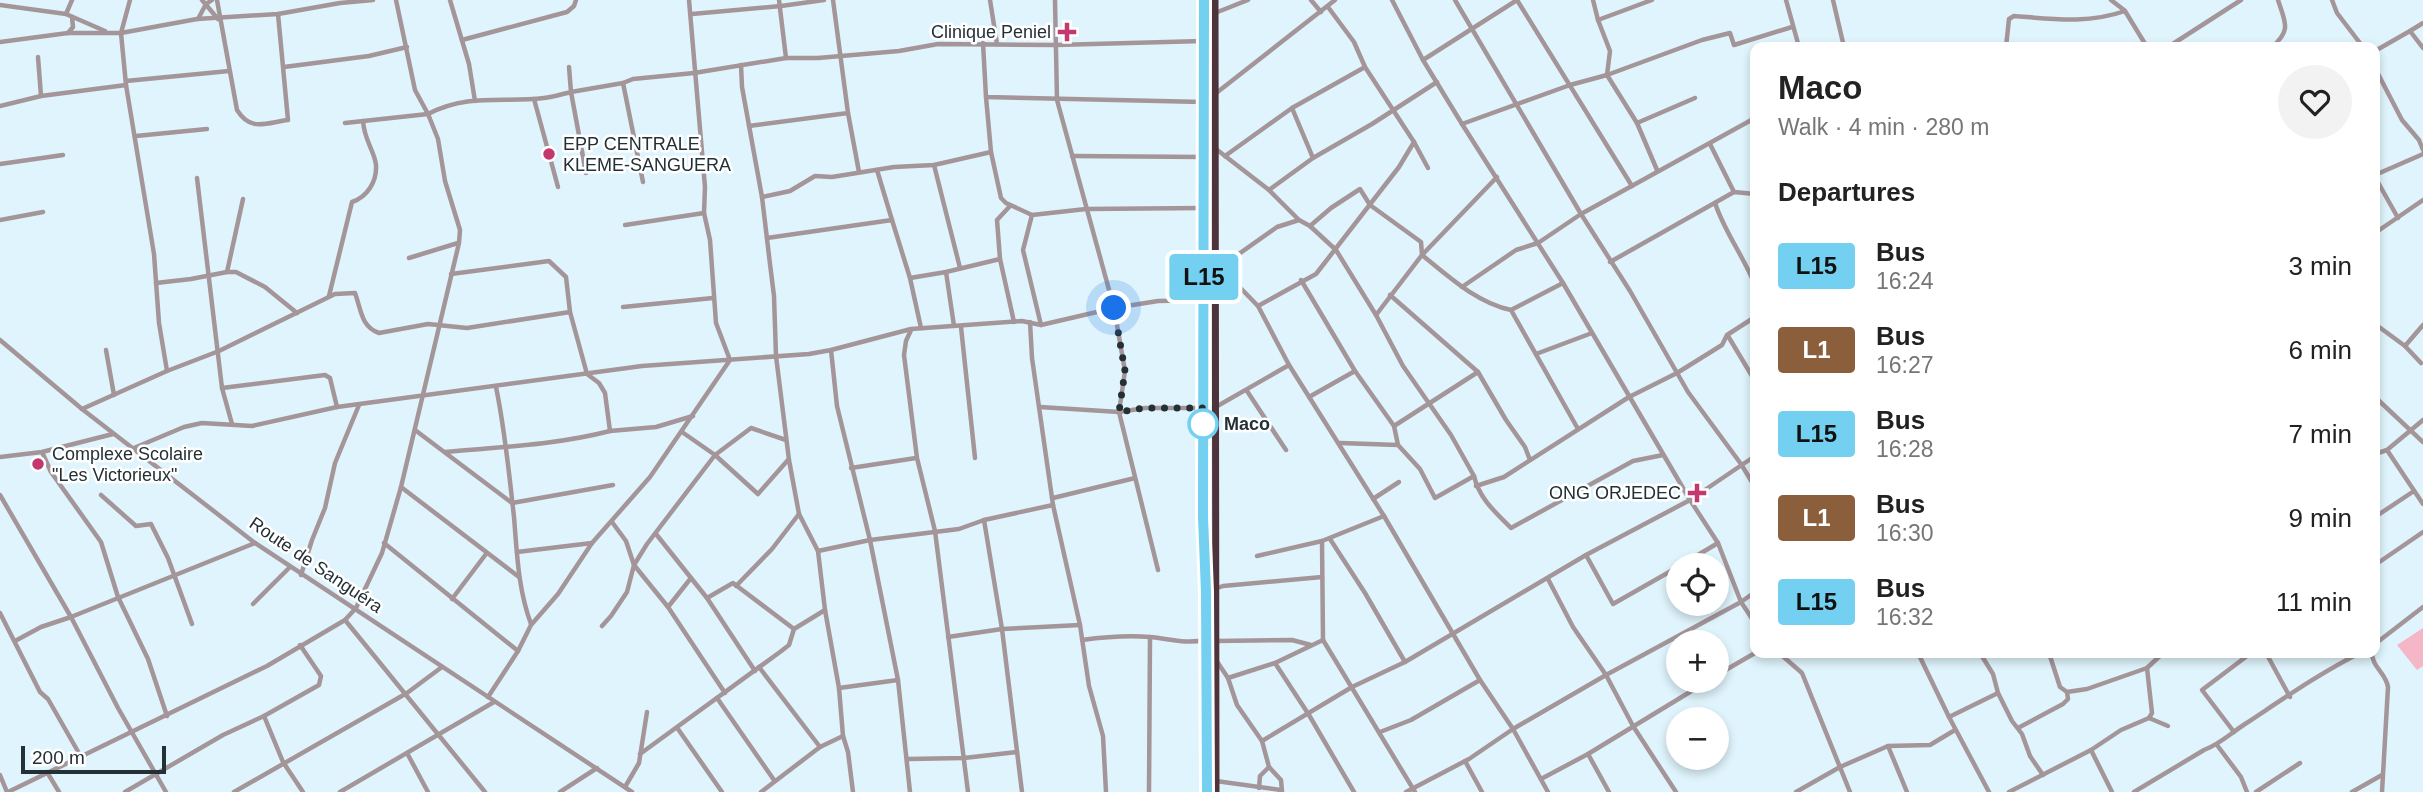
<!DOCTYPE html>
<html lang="en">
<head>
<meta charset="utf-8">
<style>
	body { margin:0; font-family:Helvetica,sans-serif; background:#f2f2f2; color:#222; height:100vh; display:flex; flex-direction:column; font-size:26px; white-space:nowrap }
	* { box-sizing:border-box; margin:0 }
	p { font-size:23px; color:#767676 }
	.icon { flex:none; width:38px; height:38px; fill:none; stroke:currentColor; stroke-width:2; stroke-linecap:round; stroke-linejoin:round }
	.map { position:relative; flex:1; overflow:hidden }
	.panel { position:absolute; left:1750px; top:42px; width:630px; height:616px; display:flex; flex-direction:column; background:#fff; border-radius:14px; box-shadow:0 4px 10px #0003 }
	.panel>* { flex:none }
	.badge { padding:0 14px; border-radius:5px; font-size:24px; line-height:46px }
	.buttons { position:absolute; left:1666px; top:553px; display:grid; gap:14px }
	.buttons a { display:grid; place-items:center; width:63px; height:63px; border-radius:50%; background:#fff; box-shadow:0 4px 10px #0003; font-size:35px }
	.scale { position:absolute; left:21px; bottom:18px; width:145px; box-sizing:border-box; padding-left:7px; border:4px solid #233035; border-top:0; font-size:19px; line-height:24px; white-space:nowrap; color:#233035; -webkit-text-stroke:5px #fff; paint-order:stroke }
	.you { position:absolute; width:35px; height:35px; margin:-18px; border:5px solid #fff; border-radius:50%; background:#1a73e8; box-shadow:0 0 0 10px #1a73e833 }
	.map>.badge { position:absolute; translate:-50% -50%; box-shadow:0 0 0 4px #fff }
	h2 { padding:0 28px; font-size:26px; line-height:63px }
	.round { display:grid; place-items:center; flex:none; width:74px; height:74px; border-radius:37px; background:#f2f2f2 }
	.head { display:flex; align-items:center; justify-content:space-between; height:119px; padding:0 28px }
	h1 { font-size:33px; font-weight:700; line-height:52px }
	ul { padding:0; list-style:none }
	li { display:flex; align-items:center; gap:21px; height:84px; padding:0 28px }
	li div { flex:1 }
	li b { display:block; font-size:26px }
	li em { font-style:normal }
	li .badge { min-width:77px; font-weight:700; text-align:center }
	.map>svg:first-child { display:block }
</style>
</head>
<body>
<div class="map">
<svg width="2423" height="792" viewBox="0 0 2423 792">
	<rect width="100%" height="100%" fill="#dff4fc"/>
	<!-- green -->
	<path fill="#f5b7c7" d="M2423,628V666L2417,670L2397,645Z"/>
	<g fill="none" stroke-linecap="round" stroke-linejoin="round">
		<!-- minor -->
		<g stroke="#a49599" stroke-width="4.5">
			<path d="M130,0L121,33L126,85L154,254L159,323L167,371"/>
			<path d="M202,0L218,19"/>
			<path d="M217,0L237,110C251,132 265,123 288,120L278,14"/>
			<path d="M450,0L469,64L475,101"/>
			<path d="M779,0L786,58"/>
			<path d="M990,0L997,44"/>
			<path d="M1055,0L1057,100L1114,308L1125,371L1119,412L1158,570"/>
			<path d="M1311,0L1321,12"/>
			<path d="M1392,0L1423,60L1462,124L1563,283L1690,500L1718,543L1741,602L1606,675L1513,729L1469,759L1406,792"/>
			<path d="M1455,0L1581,214L1630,291L1688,392L1741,464L1755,487"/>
			<path d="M1517,0L1632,186"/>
			<path d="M1593,0L1598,20L1610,51L1607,75L1637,123L1657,170"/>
			<path d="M1786,0L1799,47"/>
			<path d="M1833,0L1844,47"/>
			<path d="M2111,0L2124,10"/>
			<path d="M2332,0L2337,13L2363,47"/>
			<path d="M0,5L66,14L105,31"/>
			<path d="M1328,7L1354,42L1365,67L1414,142L1428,168"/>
			<path d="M1215,13L1248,0"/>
			<path d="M66,14L72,0"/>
			<path d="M692,14L781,6L824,0"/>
			<path d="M198,19L206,4L212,0"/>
			<path d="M1598,20L1652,0"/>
			<path d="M2423,23L2410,31L2423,48"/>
			<path d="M68,33L73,27L72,17"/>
			<path d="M462,40L567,12L574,6L576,0"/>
			<path d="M0,42L68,33H121L197,19L278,14L340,3L373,0"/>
			<path d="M983,43L986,97L1203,102"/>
			<path d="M2006,47L2009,19L2014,16C2053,19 2088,24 2125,11L2147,47"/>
			<path d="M2168,47L2241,0"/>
			<path d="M2272,47C2292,30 2285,22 2278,0"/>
			<path d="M2375,51L2410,31"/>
			<path d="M38,57L41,96"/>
			<path d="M1423,60L1517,0"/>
			<path d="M741,65L742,87L762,197L770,264L774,296L776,356L789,460L799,514L818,551L825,610L839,688L843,736L848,752L853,792"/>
			<path d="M284,67L369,56L407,47"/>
			<path d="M2375,68L2402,120L2419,140L2423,150"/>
			<path d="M126,81L229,71"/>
			<path d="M623,83L643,182"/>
			<path d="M1215,94L1335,0"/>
			<path d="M534,99L558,187"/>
			<path d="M0,106L41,96L126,85"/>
			<path d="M1292,108L1313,158"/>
			<path d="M848,113L859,172"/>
			<path d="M345,123L428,114C469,93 502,103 544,98C553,97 562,94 571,92L569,67"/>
			<path d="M1637,123L1695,98"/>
			<path d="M1462,124L1570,85L1607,75L1702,40L1730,33L1734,45L1792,27"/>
			<path d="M749,126L848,113L833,0"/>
			<path d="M136,136L207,129"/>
			<path d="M1710,144L1734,192"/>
			<path d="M1216,149L1269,190L1299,220L1310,226L1336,250L1376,315L1403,366L1451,435L1474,476"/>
			<path d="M991,152L1001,198L1006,203L1032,215"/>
			<path d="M1072,156L1203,157"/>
			<path d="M1225,156L1292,108L1365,67"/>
			<path d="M0,164L63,155"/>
			<path d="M934,165L960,268"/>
			<path d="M877,170L892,220"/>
			<path d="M586,173L571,92L623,83L633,79L694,73L786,58H818L899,51L938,44L1056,45L1203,41"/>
			<path d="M2375,175L2423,154"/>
			<path d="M2375,177L2398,218"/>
			<path d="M197,178L222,388L232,424"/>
			<path d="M1269,190L1313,158L1372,124L1437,82"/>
			<path d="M762,197L790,191L815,176L832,177L894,167L934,165L991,152L986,97"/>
			<path d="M1715,203C1725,233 1744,257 1755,285"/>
			<path d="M0,220L43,212"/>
			<path d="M625,225L704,213"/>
			<path d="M1310,226L1331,208L1360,189L1370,205L1421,242L1422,255C1448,276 1477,303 1511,310L1578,429"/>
			<path d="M2375,233L2423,200"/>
			<path d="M767,238L892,220L910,278L921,328"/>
			<path d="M409,258L458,243"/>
			<path d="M1000,259L997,220L1010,206"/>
			<path d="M1610,262L1734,192L1755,194"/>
			<path d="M1220,267L1258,306L1289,365L1384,516L1480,680L1513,729L1548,792"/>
			<path d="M1219,268L1277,227L1299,220"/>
			<path d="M227,272L243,199"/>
			<path d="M946,272L954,326"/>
			<path d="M451,274L549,261L566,277L570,312L587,374L599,383L605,393L610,431L656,427L693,416"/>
			<path d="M910,278L946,272L1000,259L1014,322"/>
			<path d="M1301,280L1355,371L1394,426L1398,445"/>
			<path d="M156,283L191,279L227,272H236L265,287L297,313"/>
			<path d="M1462,287L1516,250L1538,243L1581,214L1755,118"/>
			<path d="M1390,295L1478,372L1506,420L1525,447L1530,460"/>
			<path d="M329,296L352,202C367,197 377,182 376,165C375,152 364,140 363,121"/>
			<path d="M1258,306L1316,274L1399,167L1414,142"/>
			<path d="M623,307L713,298"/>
			<path d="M1511,310L1563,283"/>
			<path d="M1376,315L1422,255L1497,177"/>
			<path d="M1030,322L1032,358L1053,505L1080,625L1089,686L1103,736L1106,792"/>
			<path d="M2375,324L2405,346L2421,363"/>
			<path d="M1041,325L1023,250L1032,215L1086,209L1204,208"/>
			<path d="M961,327L975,458"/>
			<path d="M911,330L906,341L904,355L917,458L935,531L968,792"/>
			<path d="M1728,336L1755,381"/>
			<path d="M0,340L82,409L255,543L632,792"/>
			<path d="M2405,346L2423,325"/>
			<path d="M106,350L114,395"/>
			<path d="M831,350L837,406L870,540L898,680L910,792"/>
			<path d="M1536,354L1592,333"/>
			<path d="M496,387C505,430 509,473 514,517C517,553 518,589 531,624"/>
			<path d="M222,388L325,375L330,378L337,407"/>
			<path d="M1247,391L1286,450"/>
			<path d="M1309,397L1355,371"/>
			<path d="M2375,397L2423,442"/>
			<path d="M1040,407L1119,412L1145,408H1203"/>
			<path d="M1214,408L1289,365"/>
			<path d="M82,409L167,371L219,351L335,294L355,293C361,309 361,327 379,333L428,324L467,328L570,312"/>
			<path d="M1394,426L1478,372"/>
			<path d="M415,430L512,503L613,485"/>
			<path d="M682,432L715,455L758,494L788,460"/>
			<path d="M1340,443L1398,445L1420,469L1435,498L1474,476C1479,498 1495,512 1511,528L1633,461L1663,455"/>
			<path d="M134,448L184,427L202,423L252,426L337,407L642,366L809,354L831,350L911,329L1022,321L1041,325L1114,308L1158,301L1203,300"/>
			<path d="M2387,450L2423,504"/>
			<path d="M42,452L51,472L101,542L118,597L148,659L167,716"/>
			<path d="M445,452C500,447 556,445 610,431"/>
			<path d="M2375,454L2387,450L2423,420"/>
			<path d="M0,457L42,452L113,434"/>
			<path d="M851,468L916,458"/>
			<path d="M1476,486L1504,477L1629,397L1677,373L1722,345L1727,335L1755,317"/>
			<path d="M401,487L519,577"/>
			<path d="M0,495L71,617L118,708L166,792"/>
			<path d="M101,495L136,526L151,524L168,558L192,624"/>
			<path d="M1053,498L1135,478"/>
			<path d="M1373,499L1399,482"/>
			<path d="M2375,517L2414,491"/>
			<path d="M984,520L1002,629L1022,792"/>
			<path d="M612,522L626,541L634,565L668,607L725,693"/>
			<path d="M656,534L707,598L755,671"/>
			<path d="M1330,539L1365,593L1405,662"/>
			<path d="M1322,541L1323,640L1415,792"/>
			<path d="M384,543L518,651"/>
			<path d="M818,551L870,540L959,529L984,520L1053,505"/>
			<path d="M517,552L592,543"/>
			<path d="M1586,555L1613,604L1678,567"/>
			<path d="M1257,556L1322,541L1384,516"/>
			<path d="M1681,565L1718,543"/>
			<path d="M2375,565L2423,532"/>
			<path d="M301,575L312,540L325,508L335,463L359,405"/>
			<path d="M1548,579L1573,627L1606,675L1633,726L1676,792"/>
			<path d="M736,586L772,549L799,514"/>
			<path d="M1206,592L1223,586L1322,577"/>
			<path d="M1755,592L1741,602L1755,623"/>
			<path d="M707,598L733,583L794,629"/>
			<path d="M452,599L486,554"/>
			<path d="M253,604L290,567"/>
			<path d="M668,607L691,578"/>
			<path d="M0,613L40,692L48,699L80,755"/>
			<path d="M345,620L485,792"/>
			<path d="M602,626L611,616L627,592L634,565L647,544L715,455L751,428L786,440"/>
			<path d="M948,637L1002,629L1080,625"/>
			<path d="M1082,640C1104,637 1127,635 1150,637C1171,639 1184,644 1206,640"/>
			<path d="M15,641L41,627L71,617L255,543"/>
			<path d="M1216,641L1292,640L1311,645"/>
			<path d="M2375,644L2423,607"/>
			<path d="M1779,653L1802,673L1850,792"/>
			<path d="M1918,653L1949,717L1998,693L2012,721L2022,734L2030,756L2043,775"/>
			<path d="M1980,653L1993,674L1998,693"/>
			<path d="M2049,653L2060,687L2067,692L2087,689L2147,668"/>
			<path d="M2266,653L2290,697"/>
			<path d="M2372,653C2372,667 2386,673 2388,687L2382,792"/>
			<path d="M1216,660L1228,678L1237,705L1262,741L1352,687L1405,662L1586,555L1690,500L1755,456"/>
			<path d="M1275,663L1309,715L1354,792"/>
			<path d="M759,667L820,747"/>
			<path d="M1717,675L1755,653"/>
			<path d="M1228,678L1275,663L1323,640"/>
			<path d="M839,688L898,680"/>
			<path d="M488,697L518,651L531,625L558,594L592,543L650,477L730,360L716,323L710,240L704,213L705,187L689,0"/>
			<path d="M717,698L774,780"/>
			<path d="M264,716L283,762L303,792"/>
			<path d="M1949,717L1989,792"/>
			<path d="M2149,718L2168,726"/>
			<path d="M2018,728L2063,704L2068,699L2067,692"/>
			<path d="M678,729L722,792"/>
			<path d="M1380,732L1411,720L1480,680"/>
			<path d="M2234,732L2202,690L2247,656"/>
			<path d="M1262,741L1269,767L1281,780L1282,791"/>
			<path d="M2217,745L2241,777L2247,792"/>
			<path d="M1888,746L1907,792"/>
			<path d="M2091,750L2112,792"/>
			<path d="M407,753L428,792"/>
			<path d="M640,754L780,652L789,645L794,629L825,610"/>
			<path d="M1588,754L1609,792"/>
			<path d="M908,759L964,758L1017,752"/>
			<path d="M1465,761L1482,792"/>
			<path d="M47,772L59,792"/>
			<path d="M0,775L7,792"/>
			<path d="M1541,779L1588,754L1708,681"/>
			<path d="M1216,781L1281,790"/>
			<path d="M625,787L639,763L647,712"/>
			<path d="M1259,788L1260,776L1269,767"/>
			<path d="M8,792L267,666L345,620L356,608L382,553L401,487L459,243L460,230L445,181L438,139L428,114L415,90L396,0"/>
			<path d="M125,792L223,735L264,716L319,685L321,676L300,645"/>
			<path d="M234,792L407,693L442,667"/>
			<path d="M340,792L494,702"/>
			<path d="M560,792L597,768"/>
			<path d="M761,792L820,747L843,736"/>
			<path d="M1149,792L1150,637"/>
			<path d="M1796,792L1840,767L1888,746L1930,745L1955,730"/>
			<path d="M2009,792L2091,750L2121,730L2149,718L2152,713L2147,668L2163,653"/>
			<path d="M2134,792L2204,750C2220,744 2231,733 2245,724C2283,699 2320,673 2360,653"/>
			<path d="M2256,792L2300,763"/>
			<path d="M2352,792L2382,775"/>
		</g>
		<!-- highway -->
		<g stroke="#4f333b" stroke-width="7">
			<path d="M1204,0L1203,517L1206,592L1207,792"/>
			<path d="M1215,0L1216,792"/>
		</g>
	</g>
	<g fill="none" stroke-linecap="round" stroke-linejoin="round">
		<defs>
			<path id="line" d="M1204,0L1203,517L1206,592L1207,792"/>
		</defs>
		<!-- line casing -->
		<use href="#line" stroke="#fff" stroke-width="16"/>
		<!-- line -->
		<use href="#line" stroke="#74d0f1" stroke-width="10"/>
		<!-- walk -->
		<path stroke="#233035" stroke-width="7" stroke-dasharray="0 12.6" d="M1114,308L1125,371L1119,412L1144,408H1203V424"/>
	</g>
	<!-- markers -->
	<g fill="#c3386d" stroke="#fff" stroke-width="2.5">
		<path d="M1063.5 21.5h7v7h7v7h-7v7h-7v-7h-7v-7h7z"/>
		<circle cx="549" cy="154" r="7"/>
		<circle cx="38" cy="464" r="7"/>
		<path d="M1693.5 482.5h7v7h7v7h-7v7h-7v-7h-7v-7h7z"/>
	</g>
	<circle fill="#fff" stroke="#74d0f1" stroke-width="3.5" cx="1203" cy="424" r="14"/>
	<g text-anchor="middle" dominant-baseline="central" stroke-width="5" stroke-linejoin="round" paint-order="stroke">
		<!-- poi labels -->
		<g font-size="18" fill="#233035" stroke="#fff" text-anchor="end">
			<text x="1051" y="32">Clinique Peniel</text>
			<text x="563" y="144" text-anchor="start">EPP CENTRALE<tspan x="563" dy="21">KLEME-SANGUERA</tspan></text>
			<text x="52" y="454" text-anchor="start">Complexe Scolaire<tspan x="52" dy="21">"Les Victorieux"</tspan></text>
			<text x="1681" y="493">ONG ORJEDEC</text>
		</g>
		<!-- stop labels -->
		<g font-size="18" font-weight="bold" fill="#233035" stroke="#fff" text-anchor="start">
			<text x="1224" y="424">Maco</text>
		</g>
		<!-- street labels -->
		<g font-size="18" fill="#233035" stroke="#fff">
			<text transform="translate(316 565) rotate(34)">Route de Sanguéra</text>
		</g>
	</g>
</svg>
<div class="buttons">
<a><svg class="icon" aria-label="locate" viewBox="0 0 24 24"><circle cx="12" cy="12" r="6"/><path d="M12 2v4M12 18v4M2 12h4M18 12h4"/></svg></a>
<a>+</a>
<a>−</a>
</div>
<div class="scale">200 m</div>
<div class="you" style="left:1114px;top:308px"></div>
<b class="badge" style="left:1204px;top:277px;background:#74d0f1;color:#111">L15</b>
<section class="panel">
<div class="head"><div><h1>Maco</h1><p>Walk · 4 min · 280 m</p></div><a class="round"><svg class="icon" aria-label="heart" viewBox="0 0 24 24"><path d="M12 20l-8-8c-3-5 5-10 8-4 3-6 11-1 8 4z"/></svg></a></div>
<h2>Departures</h2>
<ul>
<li><span class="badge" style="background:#74d0f1;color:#111">L15</span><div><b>Bus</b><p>16:24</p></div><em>3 min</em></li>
<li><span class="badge" style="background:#8b5e3c;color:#fff">L1</span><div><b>Bus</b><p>16:27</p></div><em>6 min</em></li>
<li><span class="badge" style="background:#74d0f1;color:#111">L15</span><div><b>Bus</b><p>16:28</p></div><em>7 min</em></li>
<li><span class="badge" style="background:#8b5e3c;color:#fff">L1</span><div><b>Bus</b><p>16:30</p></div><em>9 min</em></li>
<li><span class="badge" style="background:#74d0f1;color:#111">L15</span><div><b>Bus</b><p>16:32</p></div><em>11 min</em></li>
</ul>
</section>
</div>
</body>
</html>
